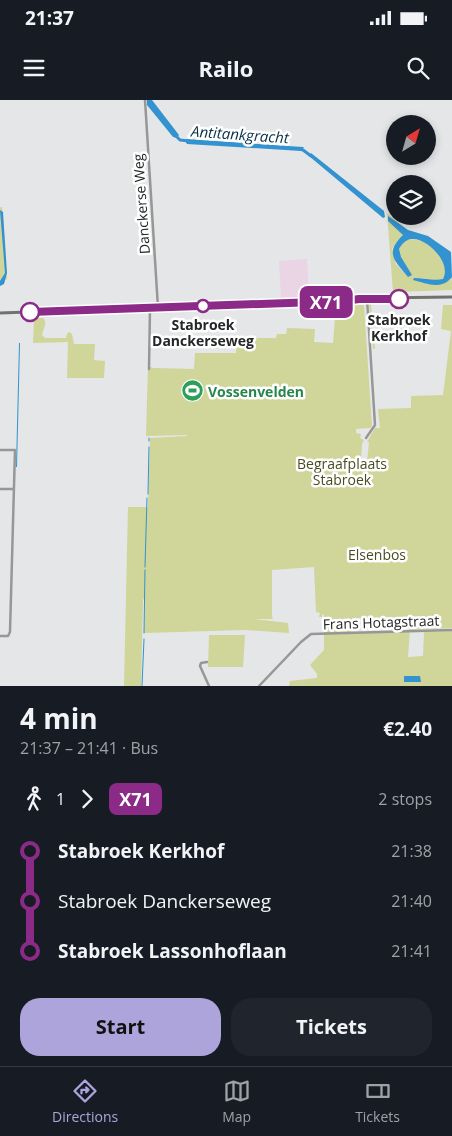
<!DOCTYPE html>
<html lang="en">
<head>
<meta charset="utf-8">
<style>
	body { margin:0; font-family:"Open Sans",sans-serif; background:#20242c; color:#f1f3f6; height:100vh; display:flex; flex-direction:column; font-size:19px; white-space:nowrap }
	* { box-sizing:border-box; margin:0 }
	p { font-size:16px; color:#9ea1a6 }
	.icon { flex:none; width:28px; height:28px; fill:none; stroke:currentColor; stroke-width:2; stroke-linecap:round; stroke-linejoin:round }
	.map { position:relative; height:586px; overflow:hidden }
	.side { display:flex; flex-direction:column; background:#171b24; flex:1 }
	.side>* { flex:none }
	.badge { padding:0 10px; border-radius:8px; font-size:18px; line-height:32px }
	.needle { width:32px; rotate:37deg }
	.tools { position:absolute; left:386px; top:15px; display:grid; gap:10px }
	.tools a { display:grid; place-items:center; width:50px; height:50px; border-radius:50%; background:#171b24; box-shadow:0 2px 8px #0003; font-size:25px }
	.map>.badge { position:absolute; translate:-50% -50%; box-shadow:0 0 0 2px #fff }
	.legs { display:flex; align-items:center; gap:8px; height:55px; padding:0 20px; font-size:16px }
	.legs p { margin-inline-start:auto }
	.summary { display:flex; align-items:center; justify-content:space-between; height:85px; padding:0 20px }
	h1 { font-size:28px; font-weight:700; line-height:38px }
	.primary-button { display:flex; gap:10px; margin-top:auto; padding:10px 20px }
	.primary-button a { flex:1; height:58px; border-radius:20px; background:#ada4dc; color:#111; font-size:20px; font-weight:700; line-height:58px; text-align:center }
	.primary-button a+a { background:#20242c; color:#f1f3f6 }
	ul { padding:0 20px; list-style:none }
	li { display:flex; align-items:center; gap:18px; height:50px; font-size:19px }
	li i { display:grid; place-items:center; width:8px; height:100%; margin:0 6px; background:currentColor }
	li i::after { content:''; width:12px; height:12px; margin:-6px; border:4px solid; border-radius:50%; background:#171b24 }
	li p { margin-inline-start:auto }
	li:first-child i { background:linear-gradient(#0000 50%,currentColor 0) }
	li:last-child i { background:linear-gradient(currentColor 50%,#0000 0) }
	.status { display:flex; justify-content:space-between; align-items:center; height:35px; padding:0 25px; background:#171b24; direction:ltr }
	.status svg { height:14px; fill:currentColor }
	header { display:flex; justify-content:space-between; align-items:center; height:65px; padding:0 20px; background:#171b24; font-size:22px; font-weight:700 }
	.dock { display:flex; justify-content:space-around; align-items:center; height:70px; border-top:1px solid #363941; background:#171b24; font-size:14px; color:#9ea1a6 }
	.dock a { display:grid; justify-items:center; gap:2px }
	.dock .active { color:#ada4dc }
	.map>svg:first-child { display:block }
</style>
</head>
<body>
<div class="status"><b>21:37</b><svg viewBox="0 0 49 12"><path d="M0 12V9h3v3zM5 12V6h3v6zM10 12V3h3v9zM15 12V0h3v12zM26 1h20v11H26zM47 4h2v5h-2z"/></svg></div>
<header><svg class="icon" aria-label="menu" viewBox="0 0 24 24"><path d="M4 6h16M4 12h16M4 18h16"/></svg>Railo<svg class="icon" aria-label="search" viewBox="0 0 24 24"><circle cx="10" cy="10" r="6"/><path d="M15 15l6 6"/></svg></header>
<div class="map">
<svg width="452" height="586" viewBox="0 0 452 586">
	<rect width="100%" height="100%" fill="#e4e6e8"/>
	<!-- industrial -->
	<path fill="#ead5e4" d="M307,159L309,198L281,199L279,161Z"/>
	<!-- green -->
	<g fill="#d0d599" fill-rule="evenodd">
		<path d="M0,107H2L7,179L0,183Z"/>
		<path d="M387,113L409,131L405,128L402,134L403,135L397,141L392,149L396,164L408,177C407,173 407,169 405,165C403,161 399,156 399,151C398,126 452,145 447,173L443,179L428,181L425,178H414C428,187 435,183 450,180L452,177V190L393,192Z"/>
		<path d="M369,204H371L375,249H373Z"/>
		<path d="M364,205L372,326L370,328L356,329V333L361,334L360,338L364,340L362,344L361,361L367,362L369,342H367L375,328H380L378,309L411,308V296L443,295L451,231L441,229L443,205H452V528L410,530L408,557L423,556L424,532L452,531V586H289L290,581L317,578V574L310,565L324,550V515L322,514V517H319L320,513L316,512L314,467L272,470V516L273,519H254L288,523L289,533L245,530L144,533L145,500L143,499L141,586H124L128,407H148L150,338L187,336V335L146,336L148,266L153,268L194,269L195,253H236L237,238H276L277,234H286L287,228L315,229L314,242L333,243L336,206ZM409,517V531L351,533L352,518Z"/>
		<path d="M34,218H43C48,223 43,229 42,235L45,238H66L67,234L69,232L72,234L74,244H95L94,260L105,261L104,278H67L68,242L33,243Z"/>
		<path d="M209,535H245L243,567H208Z"/>
	</g>
	<!-- water -->
	<g fill="#3392d0">
		<path d="M147,0H152L179,35L177,38L173,37L147,5Z"/>
		<path d="M186,39L303,47H304L301,51L187,44L185,41Z"/>
		<path d="M311,53L384,111L385,117L383,118L309,56Z"/>
		<path d="M0,110L3,112L7,173L4,184L0,186V181L5,173Z"/>
		<path d="M388,116L408,130L428,136L451,152L452,177C441,191 426,183 413,180L414,178C425,178 432,181 443,179C452,163 427,137 411,139C405,140 401,145 399,149L401,157L412,175L408,177C395,161 384,153 403,135L388,121Z"/>
		<path d="M19,243H20L17,367H16Z"/>
		<path d="M420,576L421,582H404V576Z"/>
	</g>
	<g fill="none" stroke-linecap="round" stroke-linejoin="round">
		<!-- stream -->
		<g stroke="#3392d0" stroke-width="1">
			<path d="M149,341V338"/>
			<path d="M148,394L149,347"/>
			<path d="M145,467L147,398"/>
			<path d="M144,533L145,470"/>
			<path d="M142,586L144,539"/>
		</g>
		<!-- canal -->
		<g stroke="#3392d0" stroke-width="3">
			<path d="M175,35L180,40L189,41"/>
			<path d="M300,49L303,50L311,56"/>
		</g>
		<!-- minor -->
		<g stroke="#979796" stroke-width="2.5">
			<path d="M145,0L158,208"/>
			<path d="M149,269L150,208"/>
			<path d="M366,338L375,325L367,199"/>
			<path d="M0,350H15L10,532L8,536H0"/>
			<path d="M0,389H13"/>
			<path d="M207,562L201,563L200,566L209,586"/>
			<path d="M259,586L301,542L311,534L452,530"/>
		</g>
		<!-- secondary -->
		<g stroke="#71716f" stroke-width="3">
			<path d="M355,201L384,200"/>
			<path d="M0,213L343,201L374,198L452,197"/>
		</g>
	</g>
	<g fill="none" stroke-linecap="round" stroke-linejoin="round">
		<defs>
			<path id="line-1" d="M30,212L344,201L359,199H399"/>
		</defs>
		<!-- line-1 casing -->
		<use href="#line-1" stroke="#fff" stroke-width="11"/>
		<!-- line-1 -->
		<use href="#line-1" stroke="#8c2b87" stroke-width="8"/>
	</g>
	<!-- icons -->
	<defs>
		<symbol id="stadium-disc" viewBox="-11 -11 22 22"><circle r="9.5" fill="#2e9e5b" stroke="#fff"/><path d="M0-5a6.5 5 0 1 0 0 10a6.5 5 0 1 0 0-10ZM-3.5-1.8h7v3.6h-7Z" fill="#fff"/></symbol>
	</defs>
	<g fill-rule="evenodd">
		<use href="#stadium-disc" x="180" y="278" width="25" height="25"/>
	</g>
	<!-- markers -->
	<g fill="#fff" stroke="#8c2b87" stroke-width="2.5">
		<circle cx="399" cy="199" r="9"/>
		<circle cx="203" cy="206" r="6"/>
		<circle cx="30" cy="212" r="9"/>
	</g>
	<g text-anchor="middle" dominant-baseline="central" stroke-width="5" stroke-linejoin="round" paint-order="stroke">
		<!-- street labels -->
		<g font-size="14" fill="#252627" stroke="#fff">
			<text transform="translate(141 104) rotate(-94)">Danckerse Weg</text>
			<text transform="translate(381 522) rotate(-2)">Frans Hotagstraat</text>
		</g>
		<!-- stop labels -->
		<g font-size="14" font-weight="bold" fill="#252627" stroke="#fff">
			<text x="399" y="219">Stabroek<tspan x="399" dy="16">Kerkhof</tspan></text>
			<text x="203" y="224">Stabroek<tspan x="203" dy="16">Danckerseweg</tspan></text>
		</g>
		<!-- leisure labels -->
		<g font-size="14" font-weight="bold" fill="#27864d" stroke="#fff" text-anchor="start">
			<text x="208" y="291">Vossenvelden</text>
		</g>
		<!-- park labels -->
		<g font-size="14" fill="#4a4d22" stroke="#fff">
			<text x="342" y="363">Begraafplaats<tspan x="342" dy="16">Stabroek</tspan></text>
			<text x="377" y="454">Elsenbos</text>
		</g>
		<!-- water labels -->
		<g font-size="15" font-style="italic" fill="#073049" stroke="#fff">
			<text transform="translate(240 34) rotate(4)">Antitankgracht</text>
		</g>
	</g>
</svg>
<div class="tools">
<a><svg class="needle" viewBox="-14 -14 28 28"><path d="M0-13l5 13h-10z" fill="#e53935"/><path d="M0 13l5-13h-10z" fill="#9ea1a6"/></svg></a>
<a><svg class="icon" aria-label="layers" viewBox="0 0 24 24"><path d="M12 4l9 5-9 5-9-5zM3 14l9 5 9-5"/></svg></a>
</div>
<b class="badge" style="left:326px;top:202px;background:#8c2b87;color:#fff">X71</b>
</div>
<section class="side">
<div class="summary"><div><h1>4 min</h1><p>21:37 – 21:41 · Bus</p></div><b>€2.40</b></div>
<div class="legs"><svg class="icon" aria-label="walk" viewBox="0 0 24 24"><circle cx="13" cy="4" r="2"/><path d="M13 8l-2 6 4 7M11 14l-3 7M7 12l3-4h3l4 4"/></svg>1<svg class="icon" aria-label="forward" viewBox="0 0 24 24"><path d="M9 5l7 7-7 7"/></svg><b class="badge" style="background:#8c2b87;color:#fff">X71</b><p>2 stops</p></div>
<ul>
<li><i style="color:#8c2b87"></i><b>Stabroek Kerkhof</b><p>21:38</p></li>
<li><i style="color:#8c2b87"></i><span>Stabroek Danckerseweg</span><p>21:40</p></li>
<li><i style="color:#8c2b87"></i><b>Stabroek Lassonhoflaan</b><p>21:41</p></li>
</ul>
<div class="primary-button"><a>Start</a><a>Tickets</a></div>
</section>
<nav class="dock">
<a class="active"><svg class="icon" aria-label="directions" viewBox="0 0 24 24"><path d="M12 3l9 9-9 9-9-9zM9 14v-3h6M13 9l2 2-2 2"/></svg>Directions</a>
<a><svg class="icon" aria-label="map" viewBox="0 0 24 24"><path d="M3 6l6-2 6 2 6-2v14l-6 2-6-2-6 2zM9 4v14M15 6v14"/></svg>Map</a>
<a><svg class="icon" aria-label="tickets" viewBox="0 0 24 24"><path d="M3 7h18v10H3zM15 7v10"/></svg>Tickets</a>
</nav>
</body>
</html>
